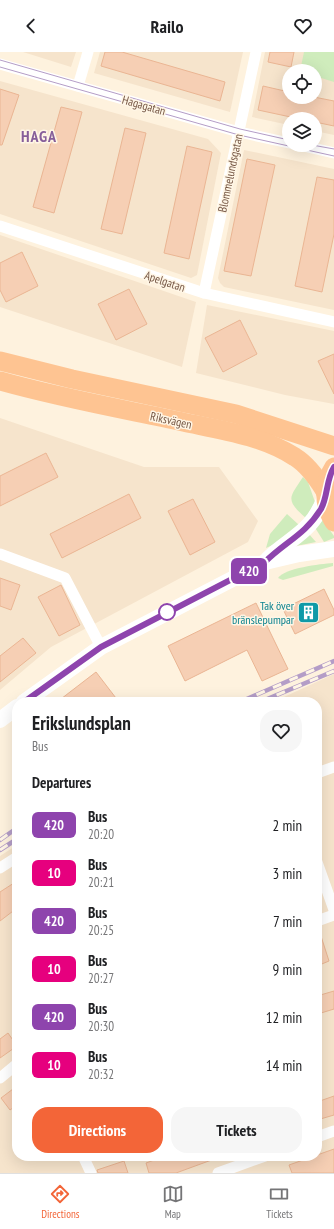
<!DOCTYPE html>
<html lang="en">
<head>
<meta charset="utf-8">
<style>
	body { margin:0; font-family:"PT Sans Narrow",sans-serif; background:#f6f6f6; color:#202124; height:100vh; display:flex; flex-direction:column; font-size:15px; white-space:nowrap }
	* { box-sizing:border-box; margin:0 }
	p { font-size:13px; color:#757577 }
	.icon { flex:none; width:22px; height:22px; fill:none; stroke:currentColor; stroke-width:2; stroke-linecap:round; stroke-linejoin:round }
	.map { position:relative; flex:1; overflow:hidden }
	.panel { position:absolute; left:12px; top:645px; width:310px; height:464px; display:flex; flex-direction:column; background:#fff; border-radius:16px; box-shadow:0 4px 16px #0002 }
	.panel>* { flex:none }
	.badge { padding:0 8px; border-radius:6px; font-size:14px; line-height:26px }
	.buttons { position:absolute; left:282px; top:12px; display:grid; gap:8px }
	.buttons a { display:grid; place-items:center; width:40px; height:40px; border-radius:50%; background:#fff; box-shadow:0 4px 16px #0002; font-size:20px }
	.map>.badge { position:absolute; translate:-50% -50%; box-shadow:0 0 0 2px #fff }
	h2 { padding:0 20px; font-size:15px; line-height:36px }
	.round { display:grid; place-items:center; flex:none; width:42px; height:42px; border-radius:16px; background:#f6f6f6 }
	.head { display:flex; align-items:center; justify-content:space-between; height:68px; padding:0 20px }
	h1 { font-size:19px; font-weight:700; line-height:30px }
	.cta { display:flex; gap:8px; margin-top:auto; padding:8px 20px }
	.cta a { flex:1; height:46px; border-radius:16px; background:#f36538; color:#fff; font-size:16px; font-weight:700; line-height:46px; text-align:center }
	.cta a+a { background:#f6f6f6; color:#202124 }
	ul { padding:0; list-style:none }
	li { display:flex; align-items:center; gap:12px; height:48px; padding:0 20px }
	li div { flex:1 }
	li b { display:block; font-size:15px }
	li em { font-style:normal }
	li .badge { min-width:44px; font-weight:700; text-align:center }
	header { display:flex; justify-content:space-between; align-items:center; height:52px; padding:0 20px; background:#fff; font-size:18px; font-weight:700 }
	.dock { display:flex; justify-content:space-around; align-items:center; height:56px; border-top:1px solid #e0e0e0; background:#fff; font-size:11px; color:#757577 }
	.dock a { display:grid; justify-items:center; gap:2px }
	.dock .on { color:#f36538 }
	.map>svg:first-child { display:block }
</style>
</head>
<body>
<header><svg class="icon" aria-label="back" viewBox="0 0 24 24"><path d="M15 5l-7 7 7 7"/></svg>Railo<svg class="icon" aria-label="heart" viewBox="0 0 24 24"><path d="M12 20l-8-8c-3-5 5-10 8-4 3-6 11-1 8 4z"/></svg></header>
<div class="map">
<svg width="334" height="1121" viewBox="0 0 334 1121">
	<rect width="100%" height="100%" fill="#fef2de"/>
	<!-- residential -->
	<g fill="#f6e4cc" fill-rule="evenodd">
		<path d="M23,0H76L71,15Z"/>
		<path d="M100,0H243L230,60L94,21Z"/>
		<path d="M265,0H334V83L315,79V67H289V73L252,65ZM289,19H315V45H289Z"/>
		<path d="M0,29L208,87L221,101L197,223L191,226L0,162Z"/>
		<path d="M244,98L334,117V258L224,235L220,231L218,226Z"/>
		<path d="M0,183L196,250L182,315L0,255Z"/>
		<path d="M207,253L334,279V352L285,343L196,321Z"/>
		<path d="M0,366L144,415H219L258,469L248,490L51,595L0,638Z"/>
		<path d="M334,622V1121H0V804L17,793V1104H317V650H273Z"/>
	</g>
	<!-- green -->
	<g fill="#cfecbc">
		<path d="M304,0H334V30L315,24V19H300Z"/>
		<path d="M303,425L308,430L315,450L306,466C285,448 289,446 303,425Z"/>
		<path d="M287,462L299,473L279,490L266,496L270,482Z"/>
		<path d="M322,467L334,484V486L324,490L314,474Z"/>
		<path d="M308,481L316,490L291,495Z"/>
		<path d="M333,511V514L283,528L278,526C285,516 320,512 333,511Z"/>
	</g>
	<!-- building -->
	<g fill="#f6cfb4" stroke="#eab593">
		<path d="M105,0H122L225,30L220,49L101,14Z"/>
		<path d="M270,0H294L291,15L268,10Z"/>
		<path d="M263,34L289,40V45H314L334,49V74L315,70V67H300L258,58Z"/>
		<path d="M0,37L19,43L2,93H0Z"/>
		<path d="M61,55L82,60L54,161L33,155Z"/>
		<path d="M125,76L146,81L122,182L101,177Z"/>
		<path d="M187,94L212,100L189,207L164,201Z"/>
		<path d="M247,107L275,113L251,224L224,219Z"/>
		<path d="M317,125L334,128V182L322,240L295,234Z"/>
		<path d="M22,200L38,234L6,250L0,238V211Z"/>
		<path d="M129,237L147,272L116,288L98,252Z"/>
		<path d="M240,268L257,302L223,320L205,286Z"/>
		<path d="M334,302V342L318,309Z"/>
		<path d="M46,401L58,425L0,454V424Z"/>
		<path d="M129,442L141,466L62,506L50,482Z"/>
		<path d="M193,447L215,490L190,503L168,459Z"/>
		<path d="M0,526L20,533L11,558L0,554Z"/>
		<path d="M61,533L80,573L59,584L38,545Z"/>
		<path d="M324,537L334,558V563L295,582L283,557Z"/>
		<path d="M256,551L288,617L262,629L247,598L185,629L168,594Z"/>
		<path d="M23,586L36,601L0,630V604Z"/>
		<path d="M96,620L119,650H57Z"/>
		<path d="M17,829V856L0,869V840Z"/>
		<path d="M319,878L329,909L317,914V879Z"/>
		<path d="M334,939V957L321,961L317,944Z"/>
		<path d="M8,981L17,994L0,1006V987Z"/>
		<path d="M17,1034V1053L10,1058L1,1046Z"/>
		<path d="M334,1044V1063L317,1068V1050Z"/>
		<path d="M334,1097V1121H292L289,1113Z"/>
		<path d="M165,1104H217V1106L176,1121H149L146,1111Z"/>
		<path d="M124,1109L128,1121H98L97,1118Z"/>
	</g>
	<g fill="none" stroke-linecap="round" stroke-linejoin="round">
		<!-- minor -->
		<g stroke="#fff" stroke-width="11">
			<path d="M0,12L239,80L289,91"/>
			<path d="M78,34L88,0"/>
			<path d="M299,93L334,101"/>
			<path d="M0,174L204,241L334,270"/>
			<path d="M204,241L256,0"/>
			<path d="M0,502L65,526L101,595"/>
			<path d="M317,721L334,715"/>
			<path d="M317,810L334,858"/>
			<path d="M0,816L17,805"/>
			<path d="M317,869L334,863"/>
			<path d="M0,1026L17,1012"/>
			<path d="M317,1085L334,1079"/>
			<path d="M83,1104L91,1121"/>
			<path d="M218,1121L265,1104"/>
		</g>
		<!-- secondary -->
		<g stroke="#fff" stroke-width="16">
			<path d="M268,507C291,485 313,480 325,445"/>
			<path d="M24,650L101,595L265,510L299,502L334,497"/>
			<path d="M0,668L17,655"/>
		</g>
		<!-- trunk -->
		<g stroke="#fec492" stroke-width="19">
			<path d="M0,309L72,327L236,362L334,394"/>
			<path d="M0,329C60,346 122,357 183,370C221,378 263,384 295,405C308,413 317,426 325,439"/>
			<path d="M334,415C323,432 323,453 334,470"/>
		</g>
		<!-- tram -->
		<g stroke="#b49dc7" stroke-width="1">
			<path d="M0,8L240,77L289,88"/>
			<path d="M0,15L239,83L334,104"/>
			<path d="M312,93L334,97"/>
		</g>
		<defs>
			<g id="rail">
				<path d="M240,650L334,609"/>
				<path d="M260,650L334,619"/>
				<path d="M0,788L17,776"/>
				<path d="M0,798L17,787"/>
			</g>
		</defs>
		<!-- rail casing -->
		<use href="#rail" stroke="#b49dc7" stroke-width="4.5"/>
		<!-- rail -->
		<use href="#rail" stroke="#fff6e6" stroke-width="3" stroke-dasharray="9" stroke-linecap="butt"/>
	</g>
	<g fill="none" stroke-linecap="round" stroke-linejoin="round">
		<defs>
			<path id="line" d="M24,650L101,595L265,510C285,490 305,483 321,457C328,444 326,428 334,415"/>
		</defs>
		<!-- line casing -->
		<use href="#line" stroke="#fff" stroke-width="9"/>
		<!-- line -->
		<use href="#line" stroke="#8e44ad" stroke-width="6"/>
	</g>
	<!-- icons -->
	<defs>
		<symbol id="building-square" viewBox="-11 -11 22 22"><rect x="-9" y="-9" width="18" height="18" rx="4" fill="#0f9aa8" stroke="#fff6e6"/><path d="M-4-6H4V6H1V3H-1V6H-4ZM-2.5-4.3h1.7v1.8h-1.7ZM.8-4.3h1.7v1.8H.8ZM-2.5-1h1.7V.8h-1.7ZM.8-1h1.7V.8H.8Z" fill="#fff"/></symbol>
	</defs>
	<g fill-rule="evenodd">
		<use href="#building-square" x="296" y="548" width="25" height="25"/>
	</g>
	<!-- markers -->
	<circle fill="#fff" stroke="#8e44ad" stroke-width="2" cx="167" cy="560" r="8"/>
	<g text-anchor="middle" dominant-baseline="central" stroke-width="3" stroke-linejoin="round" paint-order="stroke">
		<!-- street labels -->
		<g font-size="12" fill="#765745" stroke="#fff6e6">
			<text transform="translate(144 53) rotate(16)">Hagagatan</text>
			<text transform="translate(230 121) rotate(-78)">Blommelundsgatan</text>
			<text transform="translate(165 229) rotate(18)">Apelgatan</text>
			<text transform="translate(171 368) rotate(12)">Riksvägen</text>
		</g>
		<!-- culture labels -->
		<g font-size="12" fill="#0d838f" stroke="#fff6e6" text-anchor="end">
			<text x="294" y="553">Tak över<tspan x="294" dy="14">bränslepumpar</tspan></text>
		</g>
		<!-- district labels -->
		<g font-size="16" font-weight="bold" letter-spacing="1" fill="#875f9a" stroke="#fff6e6">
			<text x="39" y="84">HAGA</text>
		</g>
	</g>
</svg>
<div class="buttons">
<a><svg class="icon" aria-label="locate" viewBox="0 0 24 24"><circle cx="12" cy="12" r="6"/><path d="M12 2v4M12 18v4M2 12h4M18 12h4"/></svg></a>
<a><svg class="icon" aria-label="layers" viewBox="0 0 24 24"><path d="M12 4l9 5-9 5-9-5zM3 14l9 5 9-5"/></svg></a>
</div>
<b class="badge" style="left:249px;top:519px;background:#8e44ad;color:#fff">420</b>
<section class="panel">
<div class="head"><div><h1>Erikslundsplan</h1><p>Bus</p></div><a class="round"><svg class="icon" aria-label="heart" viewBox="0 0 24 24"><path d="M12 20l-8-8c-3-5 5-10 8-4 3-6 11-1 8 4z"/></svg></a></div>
<h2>Departures</h2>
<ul>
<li><span class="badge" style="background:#8e44ad;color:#fff">420</span><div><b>Bus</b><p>20:20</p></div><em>2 min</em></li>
<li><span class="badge" style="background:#e6007e;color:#fff">10</span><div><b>Bus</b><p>20:21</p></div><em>3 min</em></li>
<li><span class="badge" style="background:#8e44ad;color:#fff">420</span><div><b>Bus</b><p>20:25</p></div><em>7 min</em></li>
<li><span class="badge" style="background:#e6007e;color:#fff">10</span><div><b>Bus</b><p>20:27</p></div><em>9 min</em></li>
<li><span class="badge" style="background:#8e44ad;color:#fff">420</span><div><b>Bus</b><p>20:30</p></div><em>12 min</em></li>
<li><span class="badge" style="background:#e6007e;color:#fff">10</span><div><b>Bus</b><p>20:32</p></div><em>14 min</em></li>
</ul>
<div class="cta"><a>Directions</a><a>Tickets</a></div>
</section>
</div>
<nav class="dock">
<a class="on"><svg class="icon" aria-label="directions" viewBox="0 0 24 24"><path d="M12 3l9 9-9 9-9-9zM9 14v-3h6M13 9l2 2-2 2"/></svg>Directions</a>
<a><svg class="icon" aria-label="map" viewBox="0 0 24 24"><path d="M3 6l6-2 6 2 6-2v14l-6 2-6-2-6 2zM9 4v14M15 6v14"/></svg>Map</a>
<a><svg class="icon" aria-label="tickets" viewBox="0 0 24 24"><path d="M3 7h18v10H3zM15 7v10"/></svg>Tickets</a>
</nav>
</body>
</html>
